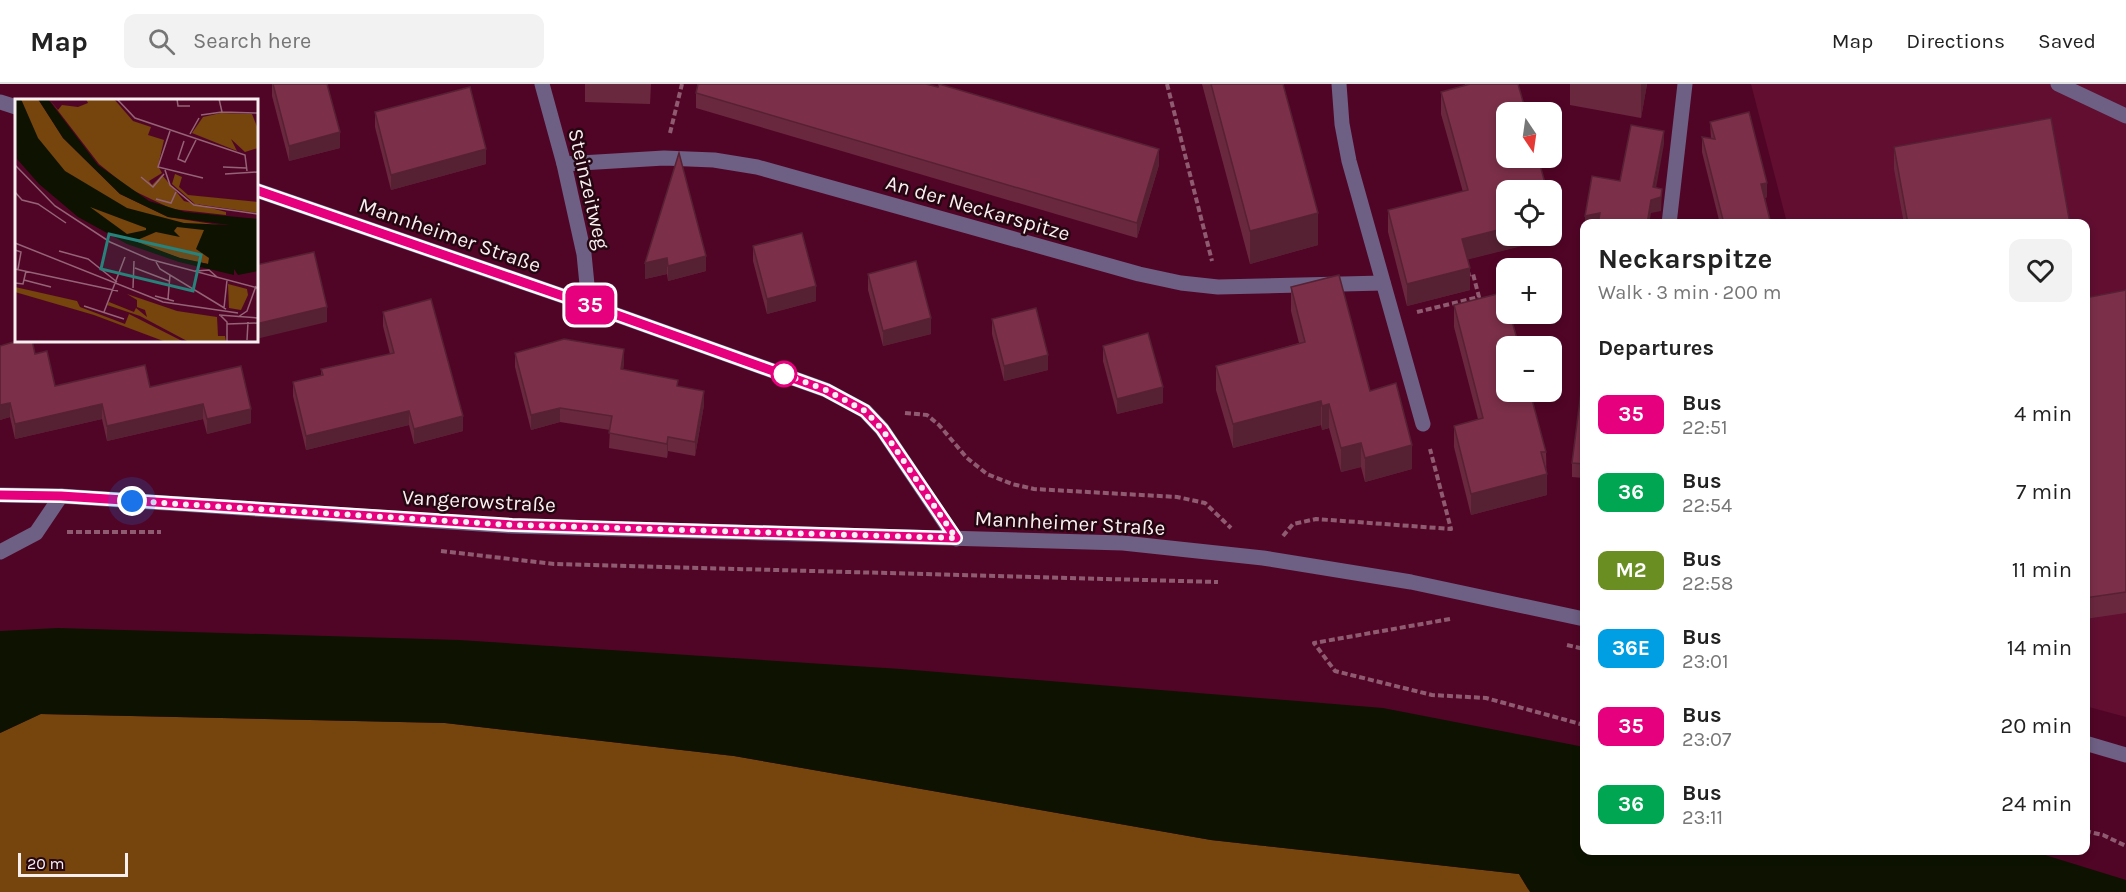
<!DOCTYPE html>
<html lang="en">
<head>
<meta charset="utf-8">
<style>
	body { margin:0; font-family:Karla,sans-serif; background:#f2f2f2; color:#222; height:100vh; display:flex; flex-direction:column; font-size:22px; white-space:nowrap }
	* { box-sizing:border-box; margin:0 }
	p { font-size:20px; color:#767676 }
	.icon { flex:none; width:33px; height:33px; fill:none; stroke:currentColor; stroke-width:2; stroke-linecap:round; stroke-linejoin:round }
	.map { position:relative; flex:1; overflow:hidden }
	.panel { position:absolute; left:1580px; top:135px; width:510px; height:636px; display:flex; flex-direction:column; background:#fff; border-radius:12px; box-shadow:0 3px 9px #0003 }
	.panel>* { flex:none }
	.badge { padding:0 12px; border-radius:9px; font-size:21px; line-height:39px }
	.needle { width:39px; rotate:167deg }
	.tools { position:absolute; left:1496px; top:18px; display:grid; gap:12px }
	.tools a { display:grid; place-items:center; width:66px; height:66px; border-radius:12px; background:#fff; box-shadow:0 3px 9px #0003; font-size:30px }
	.scale { position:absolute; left:18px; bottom:15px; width:110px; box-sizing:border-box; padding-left:6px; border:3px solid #f8eff1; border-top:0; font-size:16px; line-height:21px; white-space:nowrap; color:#f8eff1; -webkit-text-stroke:4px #250611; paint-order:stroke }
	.you { position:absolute; width:30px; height:30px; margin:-15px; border:4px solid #fff; border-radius:50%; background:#1a73e8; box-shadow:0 0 0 9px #1a73e833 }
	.map>.badge { position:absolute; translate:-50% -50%; box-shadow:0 0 0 3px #fff }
	h2 { padding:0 18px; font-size:22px; line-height:54px }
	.round { display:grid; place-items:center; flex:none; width:63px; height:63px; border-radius:12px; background:#f2f2f2 }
	.summary { display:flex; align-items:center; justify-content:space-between; height:102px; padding:0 18px }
	h1 { font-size:28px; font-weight:700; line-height:45px }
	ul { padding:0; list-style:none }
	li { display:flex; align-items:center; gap:18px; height:78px; padding:0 18px }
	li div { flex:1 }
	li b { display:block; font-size:22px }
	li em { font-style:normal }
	li .badge { min-width:66px; font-weight:700; text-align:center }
	header { display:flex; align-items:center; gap:36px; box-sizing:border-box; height:84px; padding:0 30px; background:#fff; border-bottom:2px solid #e0e0e0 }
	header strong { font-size:28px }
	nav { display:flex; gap:33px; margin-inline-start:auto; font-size:21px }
	.search { width:420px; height:54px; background:#f2f2f2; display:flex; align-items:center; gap:15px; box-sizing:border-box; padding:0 21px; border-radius:12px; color:#767676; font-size:22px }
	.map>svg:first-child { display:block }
</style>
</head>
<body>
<header>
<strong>Map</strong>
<div class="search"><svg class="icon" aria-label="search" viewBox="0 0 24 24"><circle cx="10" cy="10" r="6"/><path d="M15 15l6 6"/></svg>Search here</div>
<nav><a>Map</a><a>Directions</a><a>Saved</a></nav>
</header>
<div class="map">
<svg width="2126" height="808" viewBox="0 0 2126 808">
	<rect width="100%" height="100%" fill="#510526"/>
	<!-- built -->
	<path fill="#610e31" d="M1751,0H2126V633L2085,622V140L1787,139Z"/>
	<!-- green -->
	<path fill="#76440d" d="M40,630L445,639L734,672L1211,756L1519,790L1528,805L1536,808H0V649Z"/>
	<!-- water -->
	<path fill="#0d1300" d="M58,544L459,556L901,585L1383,624L1584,663V766H2029L2126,796V808H1530L1519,790L1211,756L734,672L445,639L41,630L0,649V547Z"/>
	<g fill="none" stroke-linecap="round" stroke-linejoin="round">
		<!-- path -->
		<g stroke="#8e5b71" stroke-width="4" stroke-dasharray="6 3" stroke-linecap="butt">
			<path d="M1167,0L1212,177"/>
			<path d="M670,49L682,0"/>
			<path d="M1417,228L1479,213L1473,190L1466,191"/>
			<path d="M905,329L927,331L939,341L967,374L987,390L1012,400L1034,405L1177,413L1205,419L1231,444"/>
			<path d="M67,448H161"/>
			<path d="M1283,452L1293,440L1316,435L1451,445L1430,365"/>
			<path d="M441,467L554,480L1218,498"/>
			<path d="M1450,535L1314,559L1335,587L1432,611L1486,614L1584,641"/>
			<path d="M1567,561L1584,565"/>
			<path d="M2085,747L2103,751L2126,762"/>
		</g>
		<!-- service -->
		<g stroke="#6e6084" stroke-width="15">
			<path d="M2058,0L2126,32"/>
			<path d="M1669,140L1685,0"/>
			<path d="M0,468L36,449L61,412"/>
		</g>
		<!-- minor -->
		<g stroke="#6e6084" stroke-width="15">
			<path d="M542,0L564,80L584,170L589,221"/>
			<path d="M1339,0L1342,40L1349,77L1423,340"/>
			<path d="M0,18L16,23"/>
			<path d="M564,80L664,74L714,76L757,83L1139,190L1181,199L1218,203L1383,199"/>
			<path d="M256,106L589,221L826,306L865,327L882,345L956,455"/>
		</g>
		<!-- tertiary -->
		<g stroke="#6e6084" stroke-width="15">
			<path d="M0,411L61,412L511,442L1123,459L1263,474L1411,498L1584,535"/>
			<path d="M2085,659L2126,671"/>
		</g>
	</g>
	<!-- wall -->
	<g fill="#6a283f">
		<path d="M272,0H327L340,64L289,77L272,12Z"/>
		<path d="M585,0H651L650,20L585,18Z"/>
		<path d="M1202,0H1283L1318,161L1250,180Z"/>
		<path d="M1465,0H1518L1554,154L1468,175L1470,206L1407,222L1388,148V126L1463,108L1441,30V8L1465,2Z"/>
		<path d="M1570,0H1647L1641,34L1570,21Z"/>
		<path d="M696,9L1159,81L1137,154L696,24Z"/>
		<path d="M375,28L486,80L391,106L375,43Z"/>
		<path d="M1710,38L1767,113L1765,114L1771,140H1720L1702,68V53L1711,55Z"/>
		<path d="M1894,63L2070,140H1904L1894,85Z"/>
		<path d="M679,69L706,187L668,197L667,190L645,195Z"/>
		<path d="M753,162L816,217L767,230L753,177Z"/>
		<path d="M868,190L931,250L883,262L868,206Z"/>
		<path d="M1291,203L1370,307L1412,385L1365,398L1361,383L1341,388L1329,344L1322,346L1321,341L1233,364L1216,306V282L1299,259L1291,227Z"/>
		<path d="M2126,206V529L2085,535V214Z"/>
		<path d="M1454,221L1546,368L1547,411L1471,431L1454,363V342L1478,335L1454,243Z"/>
		<path d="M383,228L463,347L414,360L409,341L306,366L293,312V298L321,291V285L390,270L383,242Z"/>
		<path d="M992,235L1048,286L1004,297L992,250Z"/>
		<path d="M0,262L35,270L55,302L150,303L251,339L207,350L203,335L107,357L102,335L15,355L10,333L0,336Z"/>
		<path d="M1103,262L1163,319L1117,330L1103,277Z"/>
		<path d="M515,269L624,279L623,286L678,302L704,321L695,372L668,367L667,374L609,364L610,346L560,338L531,346L515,283Z"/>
		<path d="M1584,284V394L1572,393V379Z"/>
	</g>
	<!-- shaded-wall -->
	<g fill="#562133">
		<path d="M1641,0H1647L1641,34Z"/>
		<path d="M1664,47V60L1654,115L1662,105L1661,127L1651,129L1649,140H1647Z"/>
		<path d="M340,48V64L289,77V62Z"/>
		<path d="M486,65V80L391,106V91Z"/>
		<path d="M1159,65V81L1137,154V139Z"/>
		<path d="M1767,99V113L1761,115V100Z"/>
		<path d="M1318,129V161L1250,180V147Z"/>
		<path d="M1600,129V140H1585V132Z"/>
		<path d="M1554,132V154L1462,177V155L1506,144V152H1551V133Z"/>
		<path d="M706,172V187L668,197V182Z"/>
		<path d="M667,174V190L645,195V179Z"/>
		<path d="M1470,184V206L1407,222V200Z"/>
		<path d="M816,202V217L767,230V215Z"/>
		<path d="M327,223V238L256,255V240Z"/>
		<path d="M931,234V250L883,262V247Z"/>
		<path d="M624,265V279L621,299V285Z"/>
		<path d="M1048,271V286L1004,297V282Z"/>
		<path d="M1163,303V319L1117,330V315Z"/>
		<path d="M704,307V321L695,372V358Z"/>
		<path d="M1321,317V341L1233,364V340Z"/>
		<path d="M10,319V333L0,336V321Z"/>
		<path d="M102,320V335L15,355V340Z"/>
		<path d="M203,320V335L107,357V342Z"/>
		<path d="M1329,320V344L1322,346V322Z"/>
		<path d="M560,324V338L531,346V331Z"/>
		<path d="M251,325V339L207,350V335Z"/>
		<path d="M409,327V341L306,366V352Z"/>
		<path d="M463,332V347L414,360V345Z"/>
		<path d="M668,353V367L667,374V360Z"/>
		<path d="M1361,359V383L1341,388V364Z"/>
		<path d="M1412,361V385L1365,398V374Z"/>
		<path d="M1547,390V411L1471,431V410Z"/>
	</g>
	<!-- building -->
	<g fill="#7b2f49" stroke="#562133" stroke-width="1.5">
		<path d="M273,0H327L340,48L289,62Z"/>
		<path d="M698,0H926L938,3L939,0L1159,65L1137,139L696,9Z"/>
		<path d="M1211,0H1283L1318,129L1250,147Z"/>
		<path d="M1470,0H1518L1526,28H1506V74H1538L1547,106H1506V144L1462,155L1470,184L1407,200L1388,126L1468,106L1441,8Z"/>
		<path d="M470,3L486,65L391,91L375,28Z"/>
		<path d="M1749,28L1767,99L1761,100L1771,140H1724L1702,53L1715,55L1710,38Z"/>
		<path d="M2051,34L2070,140H1908L1894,63Z"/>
		<path d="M1631,41L1664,47L1653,103L1662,105L1661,113L1651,116L1647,140H1598L1600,129L1585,132L1592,92L1620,97Z"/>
		<path d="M679,69L706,172L668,182L667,174L645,179Z"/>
		<path d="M1551,120L1554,132L1551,133Z"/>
		<path d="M802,149L816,202L767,215L753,162Z"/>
		<path d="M314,168L327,223L256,240V181Z"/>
		<path d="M916,177L931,234L883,247L868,190Z"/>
		<path d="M1339,191L1370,307L1396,299L1412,361L1365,374L1361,359L1341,364L1329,320L1322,322L1321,317L1233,340L1216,282L1305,258L1291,203Z"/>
		<path d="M2126,206V508L2085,514V214Z"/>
		<path d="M1505,208L1506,214V230H1510L1519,262H1506V308H1530L1546,368H1541L1547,390L1471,410L1454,342L1483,334L1454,221Z"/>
		<path d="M431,215L463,332L414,345L409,327L306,352L293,298L323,291L321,285L394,269L383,228Z"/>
		<path d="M1036,224L1048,271L1004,282L992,235Z"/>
		<path d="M1148,249L1163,303L1117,315L1103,262Z"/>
		<path d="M564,255L624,265L621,285L678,296L677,302L704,307L695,358L668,353L667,360L609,349L612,332L560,324L531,331L515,269Z"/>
		<path d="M20,256H32L35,270L47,267L55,302L145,281L150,303L241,282L251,325L207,335L203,320L107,342L102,320L15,340L10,319L0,321V262Z"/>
		<path d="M1584,284V380L1572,379Z"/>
	</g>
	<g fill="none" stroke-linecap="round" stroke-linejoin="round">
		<defs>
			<path id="line" d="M0,411L61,412L512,441L956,454L882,345L865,327L826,306L589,221L256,106"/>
		</defs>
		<!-- line casing -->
		<use href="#line" stroke="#fff" stroke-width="14"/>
		<!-- line -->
		<use href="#line" stroke="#e6007e" stroke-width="9"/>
		<!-- walk -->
		<path stroke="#f8eff1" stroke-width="6" stroke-dasharray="0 10.8" d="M132,417L512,441L956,454L882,345L865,327L826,306L784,290"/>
	</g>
	<!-- markers -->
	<circle fill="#fff" stroke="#e6007e" stroke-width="3" cx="784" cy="290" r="12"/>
	<g text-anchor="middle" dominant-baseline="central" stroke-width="5" stroke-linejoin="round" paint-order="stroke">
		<!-- street labels -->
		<g font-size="21" fill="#f8eff1" stroke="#250611">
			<text transform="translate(589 105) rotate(77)">Steinzeitweg</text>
			<text transform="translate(978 124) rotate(16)">An der Neckarspitze</text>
			<text transform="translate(450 151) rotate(19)">Mannheimer Straße</text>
			<text transform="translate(479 417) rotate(3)">Vangerowstraße</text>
			<text transform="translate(1070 439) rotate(3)">Mannheimer Straße</text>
		</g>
	</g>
	<!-- overview -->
	<g transform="translate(15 15)">
		<rect width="243" height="243" fill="#510526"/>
		<path d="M0,0H23L48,39L105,95L153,118L210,127L207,168L165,159L124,145L62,101L32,69ZM34,0L43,11L47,6L63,8L73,4L71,0H99L118,22L136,28L133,36L149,41L143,67L147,74L134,82L137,86L147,76L169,102L211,113V116L157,110L115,90L84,65ZM206,14L237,15L243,30V49L230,53L216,40L222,52L177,34L188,18ZM160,75L167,78L164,88L173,96L243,103V114L180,105L157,85ZM213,185L232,190L233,196L226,211L214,209ZM0,188L62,202L65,208L110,225L114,215L169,243H151L79,216L0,193ZM112,195L162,212L202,218L203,237H210L211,243H174L125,217L92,206L94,203L119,213L121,209L132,218L130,211L122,208V201Z" fill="#76440d"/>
		<path d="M0,0H6L23,39L50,72L112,109L169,124L215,126L153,118L105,95L48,39L23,0H33L83,66L134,102L170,113L243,120V172L223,176L219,170V176L164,163L112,145L63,118L24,85L2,60ZM75,108L131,129V131L112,135ZM162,128L189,131L181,150L194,159L193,165L165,159L120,142L141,133L165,138L159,132Z" fill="#0d1300" fill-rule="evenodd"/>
		<path fill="none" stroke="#946377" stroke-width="1.5" d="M102,0L120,19L230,56L232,72M162,0L163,7H175M204,0L207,13L243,14M186,16L207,13M155,32L143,68L188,79M175,35L184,19M169,42L163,60L170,63L181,41M0,66L40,107L95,143L134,160L243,189M208,68L231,69M150,71L155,86L179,106L243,115M210,75L243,73M126,78L138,88L149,75M0,93L7,101L23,105L51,124M141,100L156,104L161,93M0,144L148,203L223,214M0,151L6,153L3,170M44,152L73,160L102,183M141,163L145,170L211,210M120,169L154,182M0,170L103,192M180,172L194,171L202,178M9,181L36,188M0,184L8,185L11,172M118,189L119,162M140,197L159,202M153,200L155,176M69,207L109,220M209,209L212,181M89,213L110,158M204,216L243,219M205,216L212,223V243M223,218L232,212L241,187M212,225L243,224M232,241L233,223"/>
		<path fill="#26827b" fill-opacity="0.15" stroke="#26827b" stroke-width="3" d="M94,135L186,156L178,192L86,170Z"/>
		<rect width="243" height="243" fill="none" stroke="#f8eff1" stroke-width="3"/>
	</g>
</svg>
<div class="tools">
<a><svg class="needle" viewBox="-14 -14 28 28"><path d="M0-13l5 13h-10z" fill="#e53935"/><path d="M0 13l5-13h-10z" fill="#767676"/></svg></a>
<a><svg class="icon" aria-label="locate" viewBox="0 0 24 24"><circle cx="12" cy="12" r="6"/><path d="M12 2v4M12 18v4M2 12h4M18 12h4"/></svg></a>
<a>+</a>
<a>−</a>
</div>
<div class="scale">20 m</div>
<div class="you" style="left:132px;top:417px"></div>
<b class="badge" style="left:590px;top:221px;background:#e6007e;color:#fff">35</b>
<section class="panel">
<div class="summary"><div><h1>Neckarspitze</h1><p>Walk · 3 min · 200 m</p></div><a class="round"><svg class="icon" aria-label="heart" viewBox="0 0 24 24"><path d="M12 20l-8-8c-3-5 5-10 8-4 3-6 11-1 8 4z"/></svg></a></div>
<h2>Departures</h2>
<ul>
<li><span class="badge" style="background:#e6007e;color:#fff">35</span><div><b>Bus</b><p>22:51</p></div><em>4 min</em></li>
<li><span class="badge" style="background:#00a651;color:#fff">36</span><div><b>Bus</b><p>22:54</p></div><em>7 min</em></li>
<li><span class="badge" style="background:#6b8e23;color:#fff">M2</span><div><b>Bus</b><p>22:58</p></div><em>11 min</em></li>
<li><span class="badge" style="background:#009ee2;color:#fff">36E</span><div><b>Bus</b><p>23:01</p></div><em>14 min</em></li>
<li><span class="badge" style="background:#e6007e;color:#fff">35</span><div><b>Bus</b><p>23:07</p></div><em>20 min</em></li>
<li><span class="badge" style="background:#00a651;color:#fff">36</span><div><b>Bus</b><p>23:11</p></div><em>24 min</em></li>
</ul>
</section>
</div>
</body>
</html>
